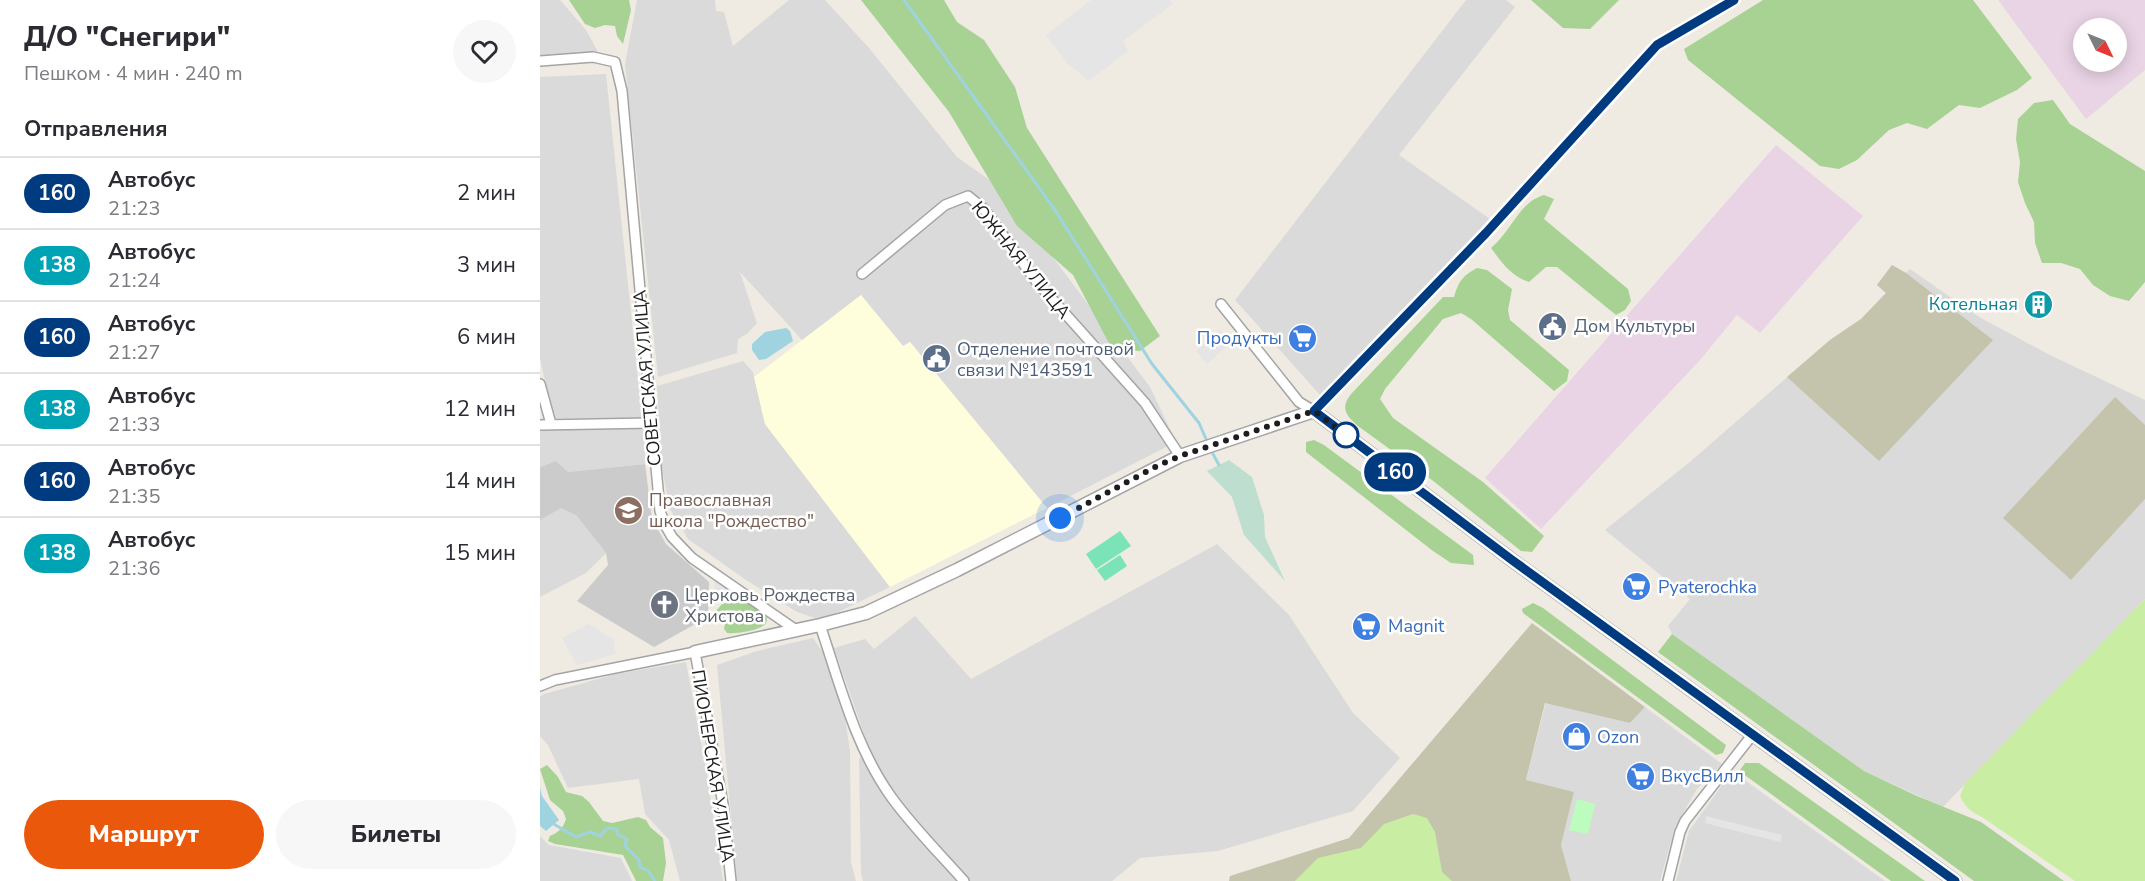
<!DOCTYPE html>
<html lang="ru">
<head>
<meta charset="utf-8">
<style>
	body { margin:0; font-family:"Nunito Sans",sans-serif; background:#f7f7f7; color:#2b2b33; height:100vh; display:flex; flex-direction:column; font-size:22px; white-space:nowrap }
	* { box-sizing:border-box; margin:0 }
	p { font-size:20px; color:#7c7c81 }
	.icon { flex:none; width:33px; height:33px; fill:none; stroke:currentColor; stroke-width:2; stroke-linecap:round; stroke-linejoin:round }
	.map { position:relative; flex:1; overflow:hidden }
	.panel { display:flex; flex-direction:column; background:#fff; width:540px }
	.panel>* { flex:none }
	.badge { padding:0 12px; border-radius:20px; font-size:21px; line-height:39px }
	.needle { width:39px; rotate:133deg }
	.buttons { position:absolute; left:1533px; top:18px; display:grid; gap:12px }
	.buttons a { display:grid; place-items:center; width:54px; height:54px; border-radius:50%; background:#fff; box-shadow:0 3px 15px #0003; font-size:30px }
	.you { position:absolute; width:30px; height:30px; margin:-15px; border:4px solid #fff; border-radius:50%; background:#1a73e8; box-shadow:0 0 0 9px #1a73e833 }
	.map>.badge { position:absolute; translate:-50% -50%; box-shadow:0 0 0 3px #fff }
	h2 { padding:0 24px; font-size:22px; line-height:54px }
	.round { display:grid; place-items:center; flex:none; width:63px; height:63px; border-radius:32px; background:#f7f7f7 }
	.summary { display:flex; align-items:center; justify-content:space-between; height:102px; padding:0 24px }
	h1 { font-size:28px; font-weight:800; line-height:45px }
	.action { display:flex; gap:12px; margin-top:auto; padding:12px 24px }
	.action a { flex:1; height:69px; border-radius:36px; background:#ea580c; color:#fff; font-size:24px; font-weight:800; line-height:69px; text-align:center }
	.action a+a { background:#f7f7f7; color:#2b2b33 }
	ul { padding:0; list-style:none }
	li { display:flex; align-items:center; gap:18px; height:72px; padding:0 24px; border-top:2px solid #e1e1e2 }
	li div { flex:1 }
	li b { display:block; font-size:22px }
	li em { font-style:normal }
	li .badge { min-width:66px; font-weight:700; text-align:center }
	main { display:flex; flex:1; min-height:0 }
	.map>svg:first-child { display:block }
</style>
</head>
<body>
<main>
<section class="panel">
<div class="summary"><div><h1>Д/О &quot;Снегири&quot;</h1><p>Пешком · 4 мин · 240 m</p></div><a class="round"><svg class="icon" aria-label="heart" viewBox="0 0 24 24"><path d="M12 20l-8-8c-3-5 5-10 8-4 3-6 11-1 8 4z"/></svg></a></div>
<h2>Отправления</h2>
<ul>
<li><span class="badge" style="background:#003b80;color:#fff">160</span><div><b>Автобус</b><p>21:23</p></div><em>2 мин</em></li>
<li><span class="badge" style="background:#00a3b4;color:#fff">138</span><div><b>Автобус</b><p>21:24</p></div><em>3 мин</em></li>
<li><span class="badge" style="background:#003b80;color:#fff">160</span><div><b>Автобус</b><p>21:27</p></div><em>6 мин</em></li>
<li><span class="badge" style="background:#00a3b4;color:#fff">138</span><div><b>Автобус</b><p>21:33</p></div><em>12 мин</em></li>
<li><span class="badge" style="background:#003b80;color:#fff">160</span><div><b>Автобус</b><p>21:35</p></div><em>14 мин</em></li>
<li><span class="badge" style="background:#00a3b4;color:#fff">138</span><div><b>Автобус</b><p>21:36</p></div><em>15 мин</em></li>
</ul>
<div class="action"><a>Маршрут</a><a>Билеты</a></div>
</section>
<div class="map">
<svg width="1605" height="881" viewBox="0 0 1605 881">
	<rect width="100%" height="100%" fill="#efebe2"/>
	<!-- residential -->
	<g fill="#dbdada">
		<path d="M0,0H20L46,30L58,52L0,56Z"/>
		<path d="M97,0H175L176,11L184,12L193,46L249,0H285L329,48L417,157L461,188L610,387L636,442L507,508L370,342L363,347L321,295L263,341L200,272L217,323L207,334L198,339L197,353L118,377L85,64Z"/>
		<path d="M926,0H966L975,7L859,155L950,219L780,395L695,300Z"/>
		<path d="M66,74L102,419L13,418L0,358V77Z"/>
		<path d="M1352,265L1366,273L1370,269L1439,317L1510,355L1605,400V599L1403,807L1324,771L1132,634L1128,626L1150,599L1065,530L1151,461L1290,340L1321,319L1346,293L1337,285Z"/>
		<path d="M203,361L213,372L225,424L350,587L292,615L275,618L257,612L206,580L148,539L130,509L121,464L117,386Z"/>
		<path d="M104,427L105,464L28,472L16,461L0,467V429Z"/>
		<path d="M21,507L36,515L66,553L46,573L0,597V520Z"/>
		<path d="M677,544L749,615L813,713L860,758L813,811L678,851L600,858L572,881H323L321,874L319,759L329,748L294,648L325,639L334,649L375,616L431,679Z"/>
		<path d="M273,638L285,655L303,705L310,751L311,862L316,881H197L177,665L217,651Z"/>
		<path d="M146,662L167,775L183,881H140L129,840L105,814L99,779L28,788L8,745L0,736V697L4,694L76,674Z"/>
		<path d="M1006,702L1090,723L1105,707L1182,764L1157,789L1135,827L1120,881H1031L1021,845L1034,792L986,781Z"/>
		<path d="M1192,771L1345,881H1136L1149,831Z"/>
		<path d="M0,836L9,845L81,858L92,881H0Z"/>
	</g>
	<!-- industrial -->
	<g fill="#e9d4e5" fill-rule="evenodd">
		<path d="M1458,0H1605V70L1546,119ZM1576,28V62H1544V28Z"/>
		<path d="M1236,145L1323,216L1220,333L1197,315L1161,359L1001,529L945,478Z"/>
	</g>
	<!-- education -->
	<path fill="#fffedc" d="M321,295L363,346L370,342L507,508L350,587L225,424L214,377Z"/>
	<!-- religious -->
	<path fill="#cbcbcb" d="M16,461L28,472L105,464L112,519L126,544L169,582L168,617L114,647L37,601L68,565L66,553L36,515L21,508L0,520V467Z"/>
	<!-- construction -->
	<g fill="#c4c4ad">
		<path d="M1352,265L1366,273L1453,340L1339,461L1247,377L1290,340L1321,319L1346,293L1337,285Z"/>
		<path d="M1575,397L1605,425V499L1531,580L1463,518Z"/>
		<path d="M992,623L1105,707L1090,723L1005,703L986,780L1034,792L1021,845L1031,881H689L690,876L809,838Z"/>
	</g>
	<!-- grass -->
	<g fill="#caeda4">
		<path d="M1605,599V881H1535L1442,817C1431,812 1425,807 1420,796L1425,783Z"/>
		<path d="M873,814L887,818L895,832L902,872L912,881H755L778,858L821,848L844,824Z"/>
	</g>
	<!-- forest -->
	<g fill="#a8d294">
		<path d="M29,0H89L91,10L83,44L77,36L75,26L65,25L55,28L45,24Z"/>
		<path d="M321,0H404L417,22L444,40L475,87L487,128L620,336L600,351L572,349L533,275L477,226L409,112Z"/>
		<path d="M991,0H1079L1050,29L1023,28Z"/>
		<path d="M1223,0H1433L1492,78L1477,90L1440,108L1419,105L1387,129L1367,123L1349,130L1317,160L1299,169L1280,166L1148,60L1144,49Z"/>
		<path d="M1513,100L1530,124L1605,171V282L1589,301L1570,296L1553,285L1540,269L1521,263H1502L1495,243L1494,222L1485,203L1478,182L1480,162L1476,139L1478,119L1494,103Z"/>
		<path d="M1004,195L1014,199L1004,219L1088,289L1091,301L1085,310L1076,315L1017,267H1006L989,282C971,276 962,263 951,248C971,232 979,202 1004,195Z"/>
		<path d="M937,268L947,270L972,289L968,310L970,320L1029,370L1027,381L1014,391L931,319L921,313L903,319L845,389L840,399L853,418L943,482L1004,536L992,552L981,551L892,480L818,426C805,415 800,407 812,393L903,297H914C918,282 923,275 937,268Z"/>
		<path d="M774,440L784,445L933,555L934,565L911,563L893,551L766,452V442Z"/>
		<path d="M202,598L207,600L227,617C227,621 227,623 223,626C215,631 196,634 187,633L184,629L185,624L175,612L182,604Z"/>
		<path d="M993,603L1003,608L1186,745L1183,753L1176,755L983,613L982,609Z"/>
		<path d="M1132,634L1324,771L1377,796L1441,822L1524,881H1434L1118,652Z"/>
		<path d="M1205,763H1219L1385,881H1351L1206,776L1200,770Z"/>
		<path d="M7,765L18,777L26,792L42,796L49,802L63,821L72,823L98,817L106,820L110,827L123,838L126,863L123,881H96L83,855L15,844L8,841L10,836C19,832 23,828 26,819L23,811L10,800L0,769Z"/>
	</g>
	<!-- wetland -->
	<path fill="#bedfcf" d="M689,460L712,477L724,515L725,537L745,581L704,535L692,497L667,471Z"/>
	<!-- park -->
	<path fill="#bcfdbf" d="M1037,799L1055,804L1048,834L1029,830Z"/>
	<!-- pitch -->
	<g fill="#7ae4b8">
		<path d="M580,531L591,546L556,569L546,554Z"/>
		<path d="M580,555L587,566L565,581L557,570Z"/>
	</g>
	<!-- parking -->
	<g fill="#e5e5e5">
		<path d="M551,0H630L633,4L583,41L588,51L549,81L528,64L506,35Z"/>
		<path d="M680,330L691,342L667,364L656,351Z"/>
		<path d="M175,578L197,594L174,604Z"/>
		<path d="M49,624L73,639L76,654L37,665L22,638Z"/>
		<path d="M1166,816L1242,835L1240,842L1165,823Z"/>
	</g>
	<!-- water -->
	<g fill="#9fd3e0">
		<path d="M246,328L250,331L253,341L226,359L219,360L212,350V344L225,332Z"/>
		<path d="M0,788L2,796L19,820L6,831L0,826Z"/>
	</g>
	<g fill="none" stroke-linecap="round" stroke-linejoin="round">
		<!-- stream -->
		<g stroke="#9fd3e0" stroke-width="3">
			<path d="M364,0L515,210L612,364L659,423L666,439"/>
			<path d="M673,454L679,465"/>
			<path d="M12,823L36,837L50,832L60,836L67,828L77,829V834L87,839L85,846L99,860L100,867L108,871L115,881"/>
		</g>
		<defs>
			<g id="minor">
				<path d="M0,61L53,57L75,62L82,91L120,511L125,525L132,537L152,558L256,630"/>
				<path d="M322,274L405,205L428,196L444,209L496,281L605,403L640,456"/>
				<path d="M681,304L759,402L774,411L960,218L1117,45L1193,0"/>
				<path d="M0,384L11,424"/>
				<path d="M0,425L111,423"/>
				<path d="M280,625C300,684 315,747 352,798C373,827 400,854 424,881"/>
				<path d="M0,686L15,680L155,652L183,804L191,881"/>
				<path d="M1128,881L1140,832L1145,821L1213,734"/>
			</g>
			<path id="tertiary" d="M155,652L280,625L326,613L417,570L640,456L774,411L972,560L1415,881"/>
		</defs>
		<!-- minor casing -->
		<use href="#minor" stroke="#a4a4a4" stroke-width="12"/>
		<!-- tertiary casing -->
		<use href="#tertiary" stroke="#a4a4a4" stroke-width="15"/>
		<!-- minor -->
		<use href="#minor" stroke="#fff" stroke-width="9"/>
		<!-- tertiary -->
		<use href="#tertiary" stroke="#fff" stroke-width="12"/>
	</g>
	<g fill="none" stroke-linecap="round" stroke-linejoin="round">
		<defs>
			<path id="line" d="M1194,0L1117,45L946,233L774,411L972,560L1415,881"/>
		</defs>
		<!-- line casing -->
		<use href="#line" stroke="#fff" stroke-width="14"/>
		<!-- line -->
		<use href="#line" stroke="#003b80" stroke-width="9"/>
		<!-- walk -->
		<path stroke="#1d1d1d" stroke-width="6" stroke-dasharray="0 10.8" d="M520,518L619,465L640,456L774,411L810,438L806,435"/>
	</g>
	<!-- icons -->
	<defs>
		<symbol id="building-disc" viewBox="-11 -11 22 22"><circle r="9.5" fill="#0f9aa8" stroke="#fff"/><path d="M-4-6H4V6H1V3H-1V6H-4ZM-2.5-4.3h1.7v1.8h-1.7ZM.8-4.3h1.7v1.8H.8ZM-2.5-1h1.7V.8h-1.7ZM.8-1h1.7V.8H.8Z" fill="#fff"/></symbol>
		<symbol id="civic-disc" viewBox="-11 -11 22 22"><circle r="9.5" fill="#5c6f8a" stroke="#fff"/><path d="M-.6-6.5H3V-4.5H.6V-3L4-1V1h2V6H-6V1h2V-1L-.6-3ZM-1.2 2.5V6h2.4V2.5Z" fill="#fff"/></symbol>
		<symbol id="supermarket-disc" viewBox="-11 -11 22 22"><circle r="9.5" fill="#3f7fe0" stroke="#fff"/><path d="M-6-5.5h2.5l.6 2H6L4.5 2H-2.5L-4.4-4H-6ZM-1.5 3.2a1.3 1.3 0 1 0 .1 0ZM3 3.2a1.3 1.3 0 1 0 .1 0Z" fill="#fff"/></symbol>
		<symbol id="school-disc" viewBox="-11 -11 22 22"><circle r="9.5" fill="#8d6e63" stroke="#fff"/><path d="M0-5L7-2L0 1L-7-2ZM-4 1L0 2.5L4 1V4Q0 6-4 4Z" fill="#fff"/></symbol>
		<symbol id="church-disc" viewBox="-11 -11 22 22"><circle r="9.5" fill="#6b7280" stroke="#fff"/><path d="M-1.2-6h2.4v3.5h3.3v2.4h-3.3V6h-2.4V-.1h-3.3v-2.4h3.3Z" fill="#fff"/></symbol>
		<symbol id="shop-disc" viewBox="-11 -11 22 22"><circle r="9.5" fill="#3f7fe0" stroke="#fff"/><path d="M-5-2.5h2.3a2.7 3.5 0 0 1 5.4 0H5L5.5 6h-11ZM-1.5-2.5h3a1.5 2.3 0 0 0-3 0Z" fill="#fff"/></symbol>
	</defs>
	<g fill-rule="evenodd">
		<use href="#building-disc" x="1482" y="288" width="33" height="33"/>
		<use href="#civic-disc" x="996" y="310" width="33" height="33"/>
		<use href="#supermarket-disc" x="746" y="322" width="33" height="33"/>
		<use href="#civic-disc" x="380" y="342" width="33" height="33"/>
		<use href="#school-disc" x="72" y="494" width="33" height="33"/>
		<use href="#supermarket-disc" x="1080" y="570" width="33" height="33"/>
		<use href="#church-disc" x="108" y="588" width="33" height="33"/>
		<use href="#supermarket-disc" x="810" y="610" width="33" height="33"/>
		<use href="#shop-disc" x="1020" y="720" width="33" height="33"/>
		<use href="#supermarket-disc" x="1084" y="760" width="33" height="33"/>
	</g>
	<!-- markers -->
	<circle fill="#fff" stroke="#003b80" stroke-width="3" cx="806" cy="435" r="12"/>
	<g text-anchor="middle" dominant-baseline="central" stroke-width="5" stroke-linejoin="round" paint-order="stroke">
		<!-- street labels -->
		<g font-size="18" fill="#1d1d1d" stroke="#fff">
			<text transform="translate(481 260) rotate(51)">ЮЖНАЯ УЛИЦА</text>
			<text transform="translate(107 378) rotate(-95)">СОВЕТСКАЯ УЛИЦА</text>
			<text transform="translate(173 766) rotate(81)">ПИОНЕРСКАЯ УЛИЦА</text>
		</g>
		<!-- culture labels -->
		<g font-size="18" fill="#0d838f" stroke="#fff" text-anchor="end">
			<text x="1478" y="304">Котельная</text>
		</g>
		<!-- service labels -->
		<g font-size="18" fill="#4e5e75" stroke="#fff" text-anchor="start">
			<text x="1034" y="326">Дом Культуры</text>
			<text x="417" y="349">Отделение почтовой<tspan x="417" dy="21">связи №143591</tspan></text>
		</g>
		<!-- shop labels -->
		<g font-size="18" fill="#366cbe" stroke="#fff" text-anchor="start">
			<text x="742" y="338" text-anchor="end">Продукты</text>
			<text x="1118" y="587">Pyaterochka</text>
			<text x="848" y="626">Magnit</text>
			<text x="1057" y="737">Ozon</text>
			<text x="1121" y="776">ВкусВилл</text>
		</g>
		<!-- education labels -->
		<g font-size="18" fill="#785e54" stroke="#fff" text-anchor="start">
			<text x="109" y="500">Православная<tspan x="109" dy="21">школа "Рождество"</tspan></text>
		</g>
		<!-- worship labels -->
		<g font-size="18" fill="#5b616d" stroke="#fff" text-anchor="start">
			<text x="145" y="595">Церковь Рождества<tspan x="145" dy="21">Христова</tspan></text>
		</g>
	</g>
</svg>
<div class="buttons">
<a><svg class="needle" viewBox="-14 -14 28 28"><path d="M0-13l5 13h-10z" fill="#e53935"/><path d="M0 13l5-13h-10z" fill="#7c7c81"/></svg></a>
</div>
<div class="you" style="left:520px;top:518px"></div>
<b class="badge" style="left:855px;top:472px;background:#003b80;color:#fff">160</b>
</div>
</main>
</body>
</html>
